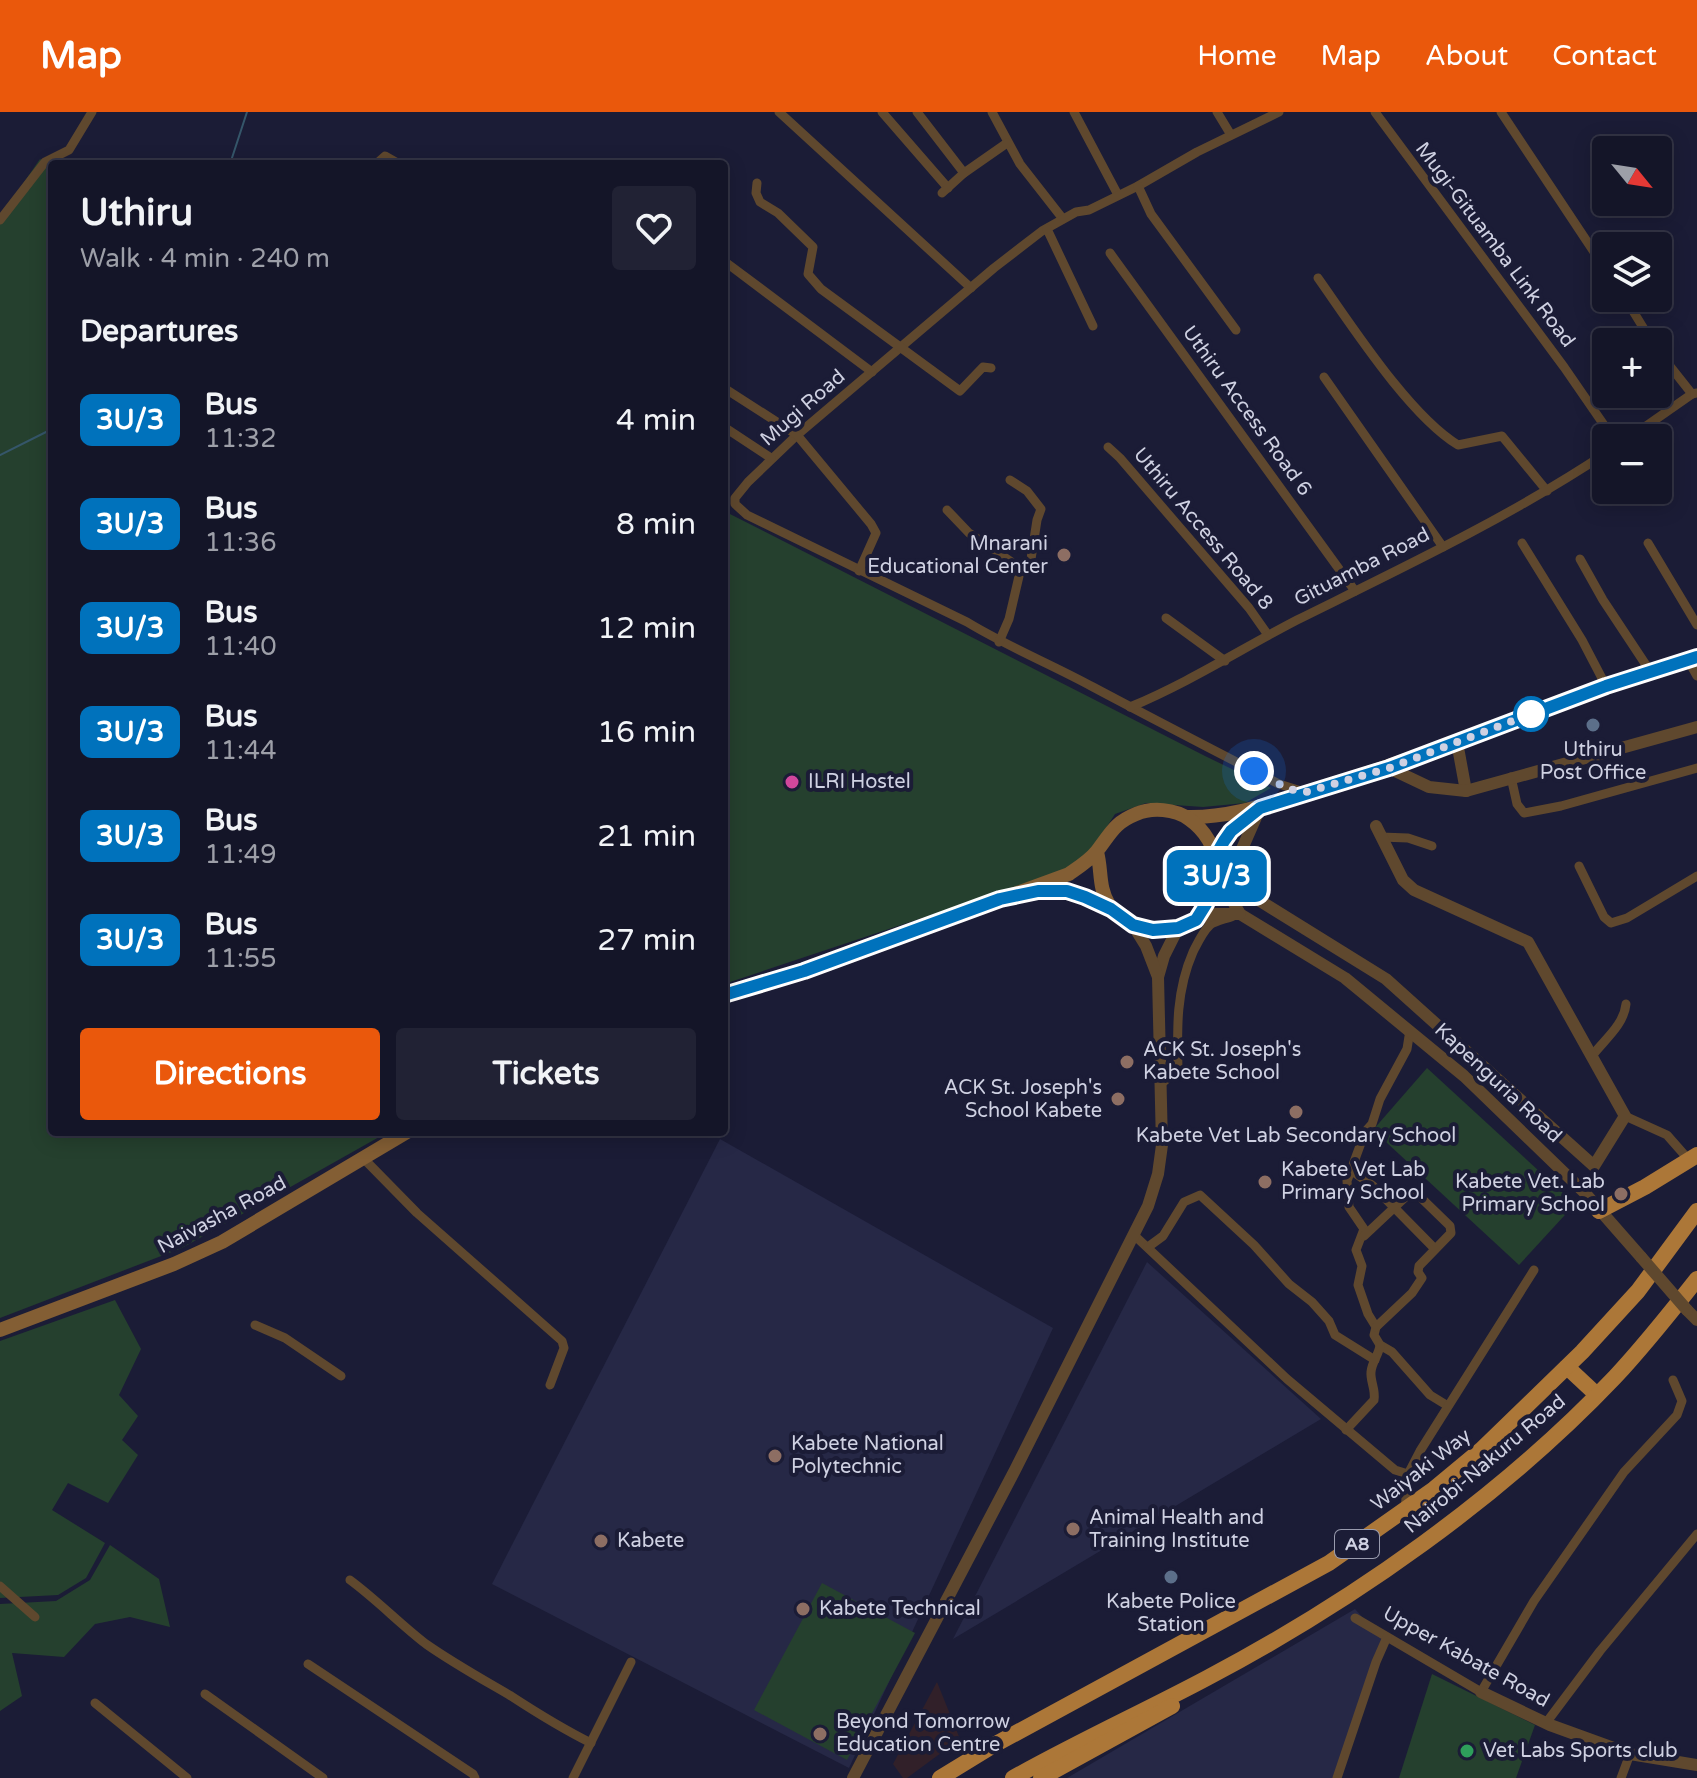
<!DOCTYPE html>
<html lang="en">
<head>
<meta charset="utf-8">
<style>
	body { margin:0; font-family:"Varela Round",sans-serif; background:#212234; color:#f1f3f6; height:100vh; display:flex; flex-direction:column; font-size:30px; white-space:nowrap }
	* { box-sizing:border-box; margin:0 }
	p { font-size:26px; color:#9d9fa8 }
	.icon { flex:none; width:44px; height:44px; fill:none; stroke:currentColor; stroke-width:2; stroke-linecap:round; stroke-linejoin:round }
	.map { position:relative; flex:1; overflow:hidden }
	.details { position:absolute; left:48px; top:48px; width:680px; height:976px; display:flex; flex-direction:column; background:#141528; border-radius:8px; box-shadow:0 4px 20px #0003,0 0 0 2px #333445 }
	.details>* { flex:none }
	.badge { padding:0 16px; border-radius:12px; font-size:28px; line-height:52px }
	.needle { width:52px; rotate:120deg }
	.fabs { position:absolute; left:1592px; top:24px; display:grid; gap:16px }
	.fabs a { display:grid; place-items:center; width:80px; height:80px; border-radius:8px; background:#141528; box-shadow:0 4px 20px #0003,0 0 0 2px #333445; font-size:40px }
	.you { position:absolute; width:40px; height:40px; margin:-20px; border:6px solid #fff; border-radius:50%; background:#1a73e8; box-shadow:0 0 0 12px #1a73e833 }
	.map>.badge { position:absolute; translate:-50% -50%; box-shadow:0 0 0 4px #fff }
	h2 { padding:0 32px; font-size:30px; line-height:72px }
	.round { display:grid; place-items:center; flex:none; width:84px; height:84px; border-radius:8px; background:#212234 }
	.head { display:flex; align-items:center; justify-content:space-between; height:136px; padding:0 32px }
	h1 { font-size:38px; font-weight:700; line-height:60px }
	.button { display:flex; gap:16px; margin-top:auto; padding:16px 32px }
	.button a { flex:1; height:92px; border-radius:8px; background:#ea580c; color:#fff; font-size:32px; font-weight:700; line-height:92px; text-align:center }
	.button a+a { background:#212234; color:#f1f3f6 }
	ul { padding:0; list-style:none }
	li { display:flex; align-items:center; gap:24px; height:104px; padding:0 32px }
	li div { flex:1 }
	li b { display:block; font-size:30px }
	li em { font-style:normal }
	li .badge { min-width:88px; font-weight:700; text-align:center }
	header { display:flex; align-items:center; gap:48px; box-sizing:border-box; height:112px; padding:0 40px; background:#ea580c; color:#fff }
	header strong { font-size:38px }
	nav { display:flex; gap:44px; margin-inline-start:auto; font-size:28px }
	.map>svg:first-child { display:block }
</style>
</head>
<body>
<header>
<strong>Map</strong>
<nav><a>Home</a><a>Map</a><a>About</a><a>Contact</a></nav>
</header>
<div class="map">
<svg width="1697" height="1666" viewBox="0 0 1697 1666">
	<rect width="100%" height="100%" fill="#1b1c36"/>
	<!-- commercial -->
	<path fill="#312029" d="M937,1570L960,1627L907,1666H903L893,1652Z"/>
	<!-- built -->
	<g fill="#262846">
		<path d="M720,1027L1053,1216L849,1656L492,1472Z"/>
		<path d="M1147,1150L1321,1307L953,1527Z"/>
		<path d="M1355,1497L1383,1528L1335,1666H1067Z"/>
	</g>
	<!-- green -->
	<g fill="#25402e">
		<path d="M40,47L52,54V1020H388L182,1136L0,1206V105Z"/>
		<path d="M724,399L1205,644L1271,676L1245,691L1203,695L1146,691L1115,702L1097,730L1085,744L1063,759L724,872Z"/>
		<path d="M1427,956L1575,1092L1519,1153L1373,1018Z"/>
		<path d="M115,1188L141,1237L119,1283L138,1304L122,1328L138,1343L108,1391L68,1371L52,1398L105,1431L86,1466L58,1483L0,1486V1229Z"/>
		<path d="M110,1433L159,1467L170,1515L130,1505L95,1512L64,1545L12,1541L22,1584L0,1599V1492L56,1489L90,1468Z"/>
		<path d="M822,1471L915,1521L847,1648L754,1598Z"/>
		<path d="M1432,1562L1535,1613L1516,1666H1399Z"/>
	</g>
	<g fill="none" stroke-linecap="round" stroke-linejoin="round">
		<!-- stream -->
		<g stroke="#35566a" stroke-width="2">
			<path d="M230,52L247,0"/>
			<path d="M0,343L52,317"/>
		</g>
		<!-- minor -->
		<g stroke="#5f482e" stroke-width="9">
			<path d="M779,0L971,176"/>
			<path d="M882,0L948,76"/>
			<path d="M917,0L964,61"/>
			<path d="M992,0L1020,52L1063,107"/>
			<path d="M1074,0L1118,83"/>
			<path d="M1217,0L1231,23"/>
			<path d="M1279,0L1197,40L1138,74L1089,98L1076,100L1042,119L994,156L797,323L748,370L735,386V392L747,403L967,510C1008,535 1051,552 1093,575C1155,608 1217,640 1279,672L1301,679"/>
			<path d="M1375,0L1564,255L1613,326"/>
			<path d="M1501,0L1606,158"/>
			<path d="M594,51V52"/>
			<path d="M376,52L385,44L399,52"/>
			<path d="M757,71L756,81L760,90L778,101L813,135L808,162L821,177L960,279L983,255L991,256"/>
			<path d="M1138,74L1151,102L1236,218"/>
			<path d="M942,81L964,61L1007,31"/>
			<path d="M0,108L45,50L69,38L92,0"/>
			<path d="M1047,117L1093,214"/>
			<path d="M1110,141L1355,479"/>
			<path d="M724,149L872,260"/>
			<path d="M1318,166C1352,214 1409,303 1458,333L1502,324L1547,379"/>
			<path d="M1625,186L1652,230"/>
			<path d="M1658,239L1692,282L1697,281"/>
			<path d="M1324,265L1443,435"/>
			<path d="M724,276L797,323L871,412L876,421L859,459"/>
			<path d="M724,315L771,346"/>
			<path d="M1629,326L1692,282"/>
			<path d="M1108,335L1120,346L1249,496L1268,523"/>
			<path d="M947,398L969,421L1016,453L1020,460"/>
			<path d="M1522,431L1582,528L1606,574"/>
			<path d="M1648,431L1697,513"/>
			<path d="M1580,447L1603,488L1650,559"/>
			<path d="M1166,506L1225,549"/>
			<path d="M999,530L1009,507L1020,460L1031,447L1037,408L1041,397L1027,379L1010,368"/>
			<path d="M1688,548L1697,564"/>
			<path d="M1130,595C1188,571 1241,537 1297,508C1402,456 1508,406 1606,341"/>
			<path d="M1511,665L1517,692L1524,701L1561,694L1697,656"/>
			<path d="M1381,725L1408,726L1432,734"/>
			<path d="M1579,754L1604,805L1611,811L1627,806L1697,764"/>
			<path d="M1410,918L1407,937L1380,987L1372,1012L1365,1020L1347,1069L1349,1095L1364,1117L1356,1138L1362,1154L1358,1173L1368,1202L1376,1215L1374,1223L1380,1233L1392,1240L1430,1283L1448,1294"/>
			<path d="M1592,944C1604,928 1624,913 1626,892"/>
			<path d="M1162,971L1178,958C1177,916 1176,879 1193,840C1197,832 1203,819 1210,813C1215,809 1226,807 1233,804"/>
			<path d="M1625,1004L1667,1023L1689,1048"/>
			<path d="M364,1047L417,1101L562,1229L564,1236L550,1273"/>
			<path d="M1351,1058L1373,1074L1435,1137"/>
			<path d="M1134,1123L1287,1267L1395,1358L1408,1362L1405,1398"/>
			<path d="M1364,1124L1413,1078L1450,1114L1451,1121L1419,1154L1418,1160L1422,1166L1412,1181L1376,1215"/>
			<path d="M1148,1135L1163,1124L1184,1090L1200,1083L1254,1133L1289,1172L1312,1190L1329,1209L1335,1223L1375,1248"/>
			<path d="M255,1213L285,1226L341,1264"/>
			<path d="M1346,1318L1374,1288C1376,1278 1370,1269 1371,1260C1372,1249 1379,1243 1380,1233"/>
			<path d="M1408,1362L1420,1339L1534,1158"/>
			<path d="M350,1468C377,1488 400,1512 426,1532C453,1551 482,1567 511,1584C537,1601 563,1617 591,1631"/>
			<path d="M0,1474L35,1505"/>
			<path d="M1355,1506L1481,1580L1534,1489L1624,1360L1677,1303L1682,1289L1673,1268"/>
			<path d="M308,1552L473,1662L475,1666"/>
			<path d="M205,1582L323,1666"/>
			<path d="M95,1591L187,1666"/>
			<path d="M1546,1611L1600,1539L1697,1422"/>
			<path d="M573,1666L631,1550"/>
			<path d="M1337,1666L1376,1550L1387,1525"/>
			<path d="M1621,1666L1630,1642"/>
		</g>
		<!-- tertiary -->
		<g stroke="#5f482e" stroke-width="12">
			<path d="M1457,630L1466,679"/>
			<path d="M1389,656L1429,675L1466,679L1697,615"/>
			<path d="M1260,696L1235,753L1236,774L1386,867L1594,1054L1625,1004L1528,830L1414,778L1403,768L1376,714"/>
			<path d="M1217,762L1240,802L1345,866L1464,964L1584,1080L1641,1145"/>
			<path d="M1196,808L1215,802H1240"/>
			<path d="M1158,865L1164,844L1178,816"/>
			<path d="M1687,1198L1697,1208"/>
			<path d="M1481,1580L1550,1613L1630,1642L1697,1653"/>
			<path d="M853,1666L1015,1358L1148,1094L1158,1062L1162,1033L1158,865L1146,834L1133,813"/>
		</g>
		<!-- secondary -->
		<g stroke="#835e34" stroke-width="14">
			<path d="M1187,705C1233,706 1273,690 1317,677C1446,639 1568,583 1697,545"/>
			<path d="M1216,743L1231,719L1257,699"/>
			<path d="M1036,779H1067L1111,797"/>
			<path d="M724,883L804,859L1069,762C1079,755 1090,748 1097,739C1111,721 1114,711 1136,702C1152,695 1175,697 1189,707C1223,731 1226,778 1196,807C1173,829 1124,817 1109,793C1098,775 1102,758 1097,740"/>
			<path d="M0,1218L174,1152L222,1130L407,1020"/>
		</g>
		<!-- trunk -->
		<g stroke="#ac7738" stroke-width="16">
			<path d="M1599,1099L1645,1075L1697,1043"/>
			<path d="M1567,1255L1597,1283"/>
			<path d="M940,1666L994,1633L1329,1451L1434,1377L1481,1338L1582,1240L1638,1179L1697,1099"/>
			<path d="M1013,1666C1077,1630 1143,1600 1207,1566C1353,1489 1501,1385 1615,1265C1644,1234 1671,1200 1697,1167"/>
			<path d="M1041,1666L1172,1594"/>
		</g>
		<!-- tertiary-bridge -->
		<path stroke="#5f482e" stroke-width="12" d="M1641,1145L1687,1198"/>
	</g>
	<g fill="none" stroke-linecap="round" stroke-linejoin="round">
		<defs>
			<path id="line" d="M724,883L804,859L1000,787L1038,779H1067L1085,785L1111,797L1133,813L1153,818L1178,816L1196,808L1206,792L1216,771V743L1224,729L1231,719L1260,696L1389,656L1606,574L1697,545"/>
		</defs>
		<!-- line casing -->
		<use href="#line" stroke="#fff" stroke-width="18"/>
		<!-- line -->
		<use href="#line" stroke="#0072bc" stroke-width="12"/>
		<!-- walk -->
		<path stroke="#cfd1e2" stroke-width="8" stroke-dasharray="0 14.4" d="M1254,659L1289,677L1306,680L1389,656L1531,602"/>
	</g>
	<!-- markers -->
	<g fill="#8d6e63" stroke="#1b1c36" stroke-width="3">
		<circle cx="1064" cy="443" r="8"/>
		<circle cx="1127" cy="950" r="8"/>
		<circle cx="1118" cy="987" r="8"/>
		<circle cx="1296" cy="1000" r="8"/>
		<circle cx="1265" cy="1070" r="8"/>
		<circle cx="1621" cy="1082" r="8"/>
		<circle cx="775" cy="1344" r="8"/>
		<circle cx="1073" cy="1417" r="8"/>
		<circle cx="601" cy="1429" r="8"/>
		<circle cx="803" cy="1497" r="8"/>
		<circle cx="820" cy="1622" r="8"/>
	</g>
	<circle fill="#fff" stroke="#0072bc" stroke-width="4" cx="1531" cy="602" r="16"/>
	<g fill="#5c6f8a" stroke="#1b1c36" stroke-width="3">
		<circle cx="1593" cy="613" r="8"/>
		<circle cx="1171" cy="1465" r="8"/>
	</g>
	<circle fill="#d1479c" stroke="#1b1c36" stroke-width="3" cx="792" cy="670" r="8"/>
	<circle fill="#2e9e5b" stroke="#1b1c36" stroke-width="3" cx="1467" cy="1639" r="8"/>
	<g text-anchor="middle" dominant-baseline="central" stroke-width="8" stroke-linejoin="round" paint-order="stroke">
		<!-- shield labels -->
		<rect fill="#1b1c36" stroke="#999bae" stroke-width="2" x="1335" y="1418" width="44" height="28" rx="6"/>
		<g font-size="18" font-weight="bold" fill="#cfd1e2">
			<text x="1357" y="1432">A8</text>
		</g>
		<!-- street labels -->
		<g font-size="20" fill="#cfd1e2" stroke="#1b1c36">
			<text transform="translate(1495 133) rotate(53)">Mugi-Gituamba Link Road</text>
			<text transform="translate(803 296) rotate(-41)">Mugi Road</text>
			<text transform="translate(1247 299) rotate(54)">Uthiru Access Road 6</text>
			<text transform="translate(1203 417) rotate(50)">Uthiru Access Road 8</text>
			<text transform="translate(1362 455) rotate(-27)">Gituamba Road</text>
			<text transform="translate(1498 971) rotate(43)">Kapenguria Road</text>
			<text transform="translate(222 1103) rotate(-28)">Naivasha Road</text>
			<text transform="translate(1485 1352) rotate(-40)">Nairobi-Nakuru Road</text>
			<text transform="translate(1421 1358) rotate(-38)">Waiyaki Way</text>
			<text transform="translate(1466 1545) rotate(29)">Upper Kabate Road</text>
		</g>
		<!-- poi labels -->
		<g font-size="20" fill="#cfd1e2" stroke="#1b1c36" text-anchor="start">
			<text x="1048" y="432" text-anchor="end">Mnarani<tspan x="1048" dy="23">Educational Center</tspan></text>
			<text x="1593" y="638" text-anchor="middle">Uthiru<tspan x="1593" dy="23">Post Office</tspan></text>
			<text x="808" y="670">ILRI Hostel</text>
			<text x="1143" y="938">ACK St. Joseph's<tspan x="1143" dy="23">Kabete School</tspan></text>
			<text x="1102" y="976" text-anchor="end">ACK St. Joseph's<tspan x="1102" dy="23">School Kabete</tspan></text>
			<text x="1296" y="1024" text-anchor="middle">Kabete Vet Lab Secondary School</text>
			<text x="1281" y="1058">Kabete Vet Lab<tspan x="1281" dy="23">Primary School</tspan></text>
			<text x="1605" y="1070" text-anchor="end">Kabete Vet. Lab<tspan x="1605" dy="23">Primary School</tspan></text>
			<text x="791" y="1332">Kabete National<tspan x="791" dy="23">Polytechnic</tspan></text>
			<text x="1089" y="1406">Animal Health and<tspan x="1089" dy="23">Training Institute</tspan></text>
			<text x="617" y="1429">Kabete</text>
			<text x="1171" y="1490" text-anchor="middle">Kabete Police<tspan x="1171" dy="23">Station</tspan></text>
			<text x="819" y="1497">Kabete Technical</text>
			<text x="836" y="1610">Beyond Tomorrow<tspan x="836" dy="23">Education Centre</tspan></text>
			<text x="1483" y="1639">Vet Labs Sports club</text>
		</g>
	</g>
</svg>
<div class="fabs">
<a><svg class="needle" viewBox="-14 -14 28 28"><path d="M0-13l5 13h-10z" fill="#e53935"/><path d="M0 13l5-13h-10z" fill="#9d9fa8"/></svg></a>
<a><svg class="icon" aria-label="layers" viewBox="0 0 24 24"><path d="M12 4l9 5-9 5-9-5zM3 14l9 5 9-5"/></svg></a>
<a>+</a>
<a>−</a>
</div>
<div class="you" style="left:1254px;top:659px"></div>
<b class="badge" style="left:1217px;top:764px;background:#0072bc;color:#fff">3U/3</b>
<section class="details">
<div class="head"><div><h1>Uthiru</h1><p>Walk · 4 min · 240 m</p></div><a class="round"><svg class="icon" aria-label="heart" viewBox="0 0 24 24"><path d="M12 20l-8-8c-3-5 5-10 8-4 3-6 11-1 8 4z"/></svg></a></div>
<h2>Departures</h2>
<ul>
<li><span class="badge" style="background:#0072bc;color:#fff">3U/3</span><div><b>Bus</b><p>11:32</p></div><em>4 min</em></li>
<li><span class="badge" style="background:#0072bc;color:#fff">3U/3</span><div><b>Bus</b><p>11:36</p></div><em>8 min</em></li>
<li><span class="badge" style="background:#0072bc;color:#fff">3U/3</span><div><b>Bus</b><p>11:40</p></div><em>12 min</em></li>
<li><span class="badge" style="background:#0072bc;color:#fff">3U/3</span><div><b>Bus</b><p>11:44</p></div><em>16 min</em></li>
<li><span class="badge" style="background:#0072bc;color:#fff">3U/3</span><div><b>Bus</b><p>11:49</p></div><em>21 min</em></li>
<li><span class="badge" style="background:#0072bc;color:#fff">3U/3</span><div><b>Bus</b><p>11:55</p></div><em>27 min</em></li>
</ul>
<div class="button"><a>Directions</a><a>Tickets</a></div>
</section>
</div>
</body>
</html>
